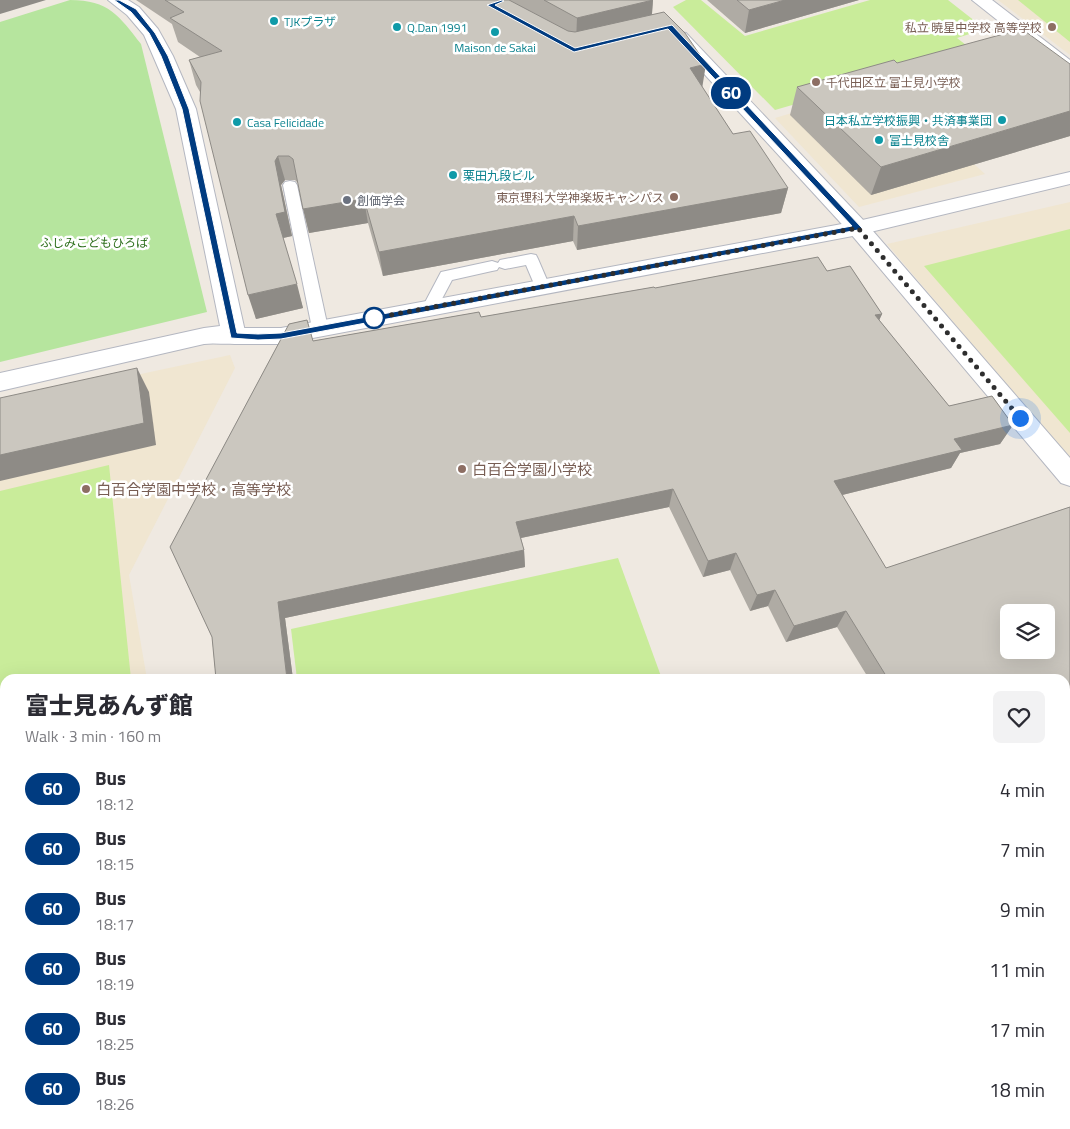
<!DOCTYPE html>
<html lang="en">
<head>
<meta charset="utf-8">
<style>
	body { margin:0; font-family:"Titillium Web","Noto Sans JP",sans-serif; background:#f2f2f3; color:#2b2b33; height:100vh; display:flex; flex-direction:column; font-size:19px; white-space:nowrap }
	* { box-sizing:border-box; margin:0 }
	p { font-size:16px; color:#7c7c81 }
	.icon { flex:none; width:28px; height:28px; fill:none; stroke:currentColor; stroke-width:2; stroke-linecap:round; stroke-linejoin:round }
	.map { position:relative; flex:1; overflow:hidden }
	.details { position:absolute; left:0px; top:674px; width:1070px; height:456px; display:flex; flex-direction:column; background:#fff; border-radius:15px 15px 0 0; box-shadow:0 5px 20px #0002 }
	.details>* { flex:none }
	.badge { padding:0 10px; border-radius:16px; font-size:18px; line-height:32px }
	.fabs { position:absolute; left:1000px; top:604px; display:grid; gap:10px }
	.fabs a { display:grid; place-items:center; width:55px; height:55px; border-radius:8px; background:#fff; box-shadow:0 5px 20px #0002; font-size:25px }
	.you { position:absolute; width:25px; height:25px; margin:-12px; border:4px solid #fff; border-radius:50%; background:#1a73e8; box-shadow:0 0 0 8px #1a73e833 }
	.map>.badge { position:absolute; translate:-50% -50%; box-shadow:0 0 0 2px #fff }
	.round { display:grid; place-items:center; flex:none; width:52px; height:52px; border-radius:8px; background:#f2f2f3 }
	.overview { display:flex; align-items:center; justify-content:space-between; height:85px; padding:0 25px }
	h1 { font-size:24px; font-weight:800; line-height:38px }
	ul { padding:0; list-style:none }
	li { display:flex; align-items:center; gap:15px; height:60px; padding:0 25px }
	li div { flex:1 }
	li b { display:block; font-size:19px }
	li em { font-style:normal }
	li .badge { min-width:55px; font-weight:700; text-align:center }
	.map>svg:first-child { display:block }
</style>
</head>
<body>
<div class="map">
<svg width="1070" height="1129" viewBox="0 0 1070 1129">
	<rect width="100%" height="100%" fill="#efe9e1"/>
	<!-- education -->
	<g fill="#f0e6d1">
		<path d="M998,0H1070V55Z"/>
		<path d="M886,85L985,174L859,207L775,118Z"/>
		<path d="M1070,202V460L887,244Z"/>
		<path d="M230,355L235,368L129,575L147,679H5V757L0,759V404Z"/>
	</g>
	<!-- green -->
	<g fill="#b6e59e">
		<path d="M70,0C109,0 119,16 141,44L207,312L0,362V22Z"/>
		<path d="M1070,764V907L1065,908V766Z"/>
		<path d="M464,1125H891L890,1129H465Z"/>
	</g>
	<!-- pitch -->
	<g fill="#c9ec9a">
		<path d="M686,0H701L745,36L870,0H948L985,29L957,38L975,52L775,110L673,7Z"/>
		<path d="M1018,0H1070V42Z"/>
		<path d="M1070,229V433L924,266Z"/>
		<path d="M109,465L131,679H5V739L0,741V491Z"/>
		<path d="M618,558L662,679H297L291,629Z"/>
	</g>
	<!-- plaza -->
	<path fill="#dfdcd8" d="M1065,936H1070V1129H906V1125H1065Z"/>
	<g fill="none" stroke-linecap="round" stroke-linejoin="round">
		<defs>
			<g id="service">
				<path d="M290,181L295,182L297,185L328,328L326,332L320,334L314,332L312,328L283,185L285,182Z"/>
				<path d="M531,254L536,255L538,259L550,287L547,291L542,292L537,291L526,265L505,269L499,267L497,270L492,271L452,280L435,312L430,313L425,312L422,308L441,272L492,261L498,263L500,260Z"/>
			</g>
			<path id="pedestrian" d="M1070,1078V1129H1038L1039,1125H1065V1080Z"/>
			<g id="minor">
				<path d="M108,0H128L139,7L158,29L173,56L196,109L246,336L242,342C230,346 217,342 204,344L0,391V373L204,328L220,326L176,109L144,35L127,15Z"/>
				<path d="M972,0H992L1070,60V74L1064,73Z"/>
				<path d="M680,32L686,33L866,223L1070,458V486L1061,483L850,233L674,41L671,37L674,33Z"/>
				<path d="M1070,722V752L1065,754V724Z"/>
			</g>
			<g id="tertiary">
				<path d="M1070,172V184L858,235L281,344H234L226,342L222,336L226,330L234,328H281L858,221Z"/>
				<path d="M27,1125H73L71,1129H25Z"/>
			</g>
		</defs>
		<!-- service casing -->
		<use href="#service" stroke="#b4b7c1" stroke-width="2"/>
		<!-- pedestrian casing -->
		<use href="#pedestrian" stroke="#b4b7c1" stroke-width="2"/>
		<!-- minor casing -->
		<use href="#minor" stroke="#b4b7c1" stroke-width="2"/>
		<!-- tertiary casing -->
		<use href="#tertiary" stroke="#b4b7c1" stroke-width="2"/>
		<!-- service -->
		<use href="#service" fill="#fff" fill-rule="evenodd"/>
		<!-- pedestrian -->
		<use href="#pedestrian" fill="#fff" fill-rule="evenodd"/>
		<!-- minor -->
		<use href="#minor" fill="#fff" fill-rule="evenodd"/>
		<!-- tertiary -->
		<use href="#tertiary" fill="#fff" fill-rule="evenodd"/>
	</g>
	<!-- wall -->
	<g fill="#afaba4" fill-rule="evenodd">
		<path d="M136,0H653L652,14L702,87L733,134L788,188L781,213L577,250L573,241L383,276L368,223L309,233L298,183L295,180H285L281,185L292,236L283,238L303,308L256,319L200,92L196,85L189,60L200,57L178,42L172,24Z"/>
		<path d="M707,0H859L745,33Z"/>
		<path d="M897,63L1070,64V136L871,195L790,115L797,87Z"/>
		<path d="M818,257L827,271L850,266L882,314L879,320L949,406L992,396L1013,425L1000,444L960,453L951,468L842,495L886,568L1070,507V696L1065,698V679H869L837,627L786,642L768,606L750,611L730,570L703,577L669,507L521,538L524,550L525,567L285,618L293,679H216L212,637L170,547L289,324L307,320L313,341L479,312L481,317L654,287L655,288ZM1009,612H1046V650H1009Z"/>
	</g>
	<!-- shaded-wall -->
	<g fill="#8e8b86">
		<path d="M0,0H46L0,14Z"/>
		<path d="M653,0L651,25L576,42L577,18Z"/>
		<path d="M785,0H859L745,33L749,10Z"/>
		<path d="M706,64L702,89L690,68Z"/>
		<path d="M1070,111V136L871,195L881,167Z"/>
		<path d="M278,156L285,180L281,185L292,236L283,238L276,214L275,161Z"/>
		<path d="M788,188L781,213L577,250L578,226Z"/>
		<path d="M364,199L368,223L309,233L303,209Z"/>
		<path d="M574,216L573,241L383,276L379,252Z"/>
		<path d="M297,284L303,308L256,319L248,295Z"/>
		<path d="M882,314L873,334L875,315Z"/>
		<path d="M137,368L149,392L156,445L0,481V455Z"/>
		<path d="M1013,425L1000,444L960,453L951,468L826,499L834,481L954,439Z"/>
		<path d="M673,489L669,507L516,539V522Z"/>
		<path d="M524,550L525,567L285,618L293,679H287L278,602Z"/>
		<path d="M736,553L730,570L703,577L708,561Z"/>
		<path d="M775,590L768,606L750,611L757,595Z"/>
		<path d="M846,611L837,627L786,642L794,626Z"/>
		<path d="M1070,688V696L1065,698V690Z"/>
		<path d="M5,974V989L0,990V976Z"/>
		<path d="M442,1125H446L447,1129H443Z"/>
	</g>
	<!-- building -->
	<g fill="#cbc7bf" stroke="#8e8b86" fill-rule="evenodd">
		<path d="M165,0H509L568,31L575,32L664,12L685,33L706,64L690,68L733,134L750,131L788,188L578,226L574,216L379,252L364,199L303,209L293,159L289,156H278L275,161L285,212L276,214L297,284L248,295L200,101L201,82L189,60L222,51L170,18L184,12Z"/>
		<path d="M544,0H653L577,18Z"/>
		<path d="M737,0H785L749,10Z"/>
		<path d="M1022,29L1070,64V111L881,167L797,87L894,60L897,63Z"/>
		<path d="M818,257L827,271L850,266L882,314L875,315L949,406L992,396L1013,425L954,439L962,450L834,481L886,568L1070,507V688L1065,690V679H888L846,611L794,626L775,590L757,595L736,553L708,561L673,489L516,522L524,550L278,602L287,679H216L212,637L170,547L289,324L307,320L313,341L479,312L481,317L654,287L655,288ZM1009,612H1046V650H1009Z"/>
		<path d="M137,368L144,423L0,455V398Z"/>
		<path d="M5,764V974L0,976V765Z"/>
		<path d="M381,1125H442L443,1129H370Z"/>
	</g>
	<!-- line -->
	<path fill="#003b80" stroke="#fff" d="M114,0H119L136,9L155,33L168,56L189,109L237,333L258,334L281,333L852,226L668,29L574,52L487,5L502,0L504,1L495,5L575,48L672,25L862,228L858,230L281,339L258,340L231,338L182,109L161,56L149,33L131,12Z"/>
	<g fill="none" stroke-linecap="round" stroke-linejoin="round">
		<!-- walk -->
		<path stroke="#2e2e2e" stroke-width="5" stroke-dasharray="0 9" d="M374,318L858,228L1020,418"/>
	</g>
	<!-- markers -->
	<g fill="#0f9aa8" stroke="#fff" stroke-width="2">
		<circle cx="274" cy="21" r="5"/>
		<circle cx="397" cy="27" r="5"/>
		<circle cx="495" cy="32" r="5"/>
		<circle cx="1002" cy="120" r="5"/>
		<circle cx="237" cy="122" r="5"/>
		<circle cx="879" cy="140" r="5"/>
		<circle cx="453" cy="175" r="5"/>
	</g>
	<g fill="#8d6e63" stroke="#fff" stroke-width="2">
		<circle cx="1052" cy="27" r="5"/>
		<circle cx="816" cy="82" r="5"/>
		<circle cx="674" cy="197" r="5"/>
		<circle cx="462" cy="469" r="5"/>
		<circle cx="86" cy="489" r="5"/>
	</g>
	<circle fill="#6b7280" stroke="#fff" stroke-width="2" cx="347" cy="200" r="5"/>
	<circle fill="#fff" stroke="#003b80" stroke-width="2.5" cx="374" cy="318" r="10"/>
	<g text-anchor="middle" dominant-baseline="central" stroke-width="5" stroke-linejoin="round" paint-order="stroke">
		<!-- far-culture labels -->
		<g font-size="12" fill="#0d838f" stroke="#fff" text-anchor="start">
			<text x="284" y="21">TJKプラザ</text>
			<text x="407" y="27">Q.Dan 1991</text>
			<text x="495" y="47" text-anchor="middle">Maison de Sakai</text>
			<text x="992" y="120" text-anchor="end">日本私立学校振興・共済事業団</text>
			<text x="247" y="122">Casa Felicidade</text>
			<text x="889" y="140">富士見校舎</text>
			<text x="463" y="175">栗田九段ビル</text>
		</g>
		<!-- far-education labels -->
		<g font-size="12" fill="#785e54" stroke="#fff" text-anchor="end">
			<text x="1042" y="27">私立 暁星中学校 高等学校</text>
			<text x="826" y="82" text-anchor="start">千代田区立 富士見小学校</text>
			<text x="664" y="197">東京理科大学神楽坂キャンパス</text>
		</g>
		<!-- far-worship labels -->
		<g font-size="12" fill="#5b616d" stroke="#fff" text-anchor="start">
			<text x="357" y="200">創価学会</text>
		</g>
		<!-- far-park labels -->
		<g font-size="12" fill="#2c6e1b" stroke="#fff">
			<text x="94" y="242">ふじみこどもひろば</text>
		</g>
		<!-- education labels -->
		<g font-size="15" fill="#785e54" stroke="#fff" text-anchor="start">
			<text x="472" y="469">白百合学園小学校</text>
			<text x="96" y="489">白百合学園中学校・高等学校</text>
		</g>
	</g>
</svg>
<div class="fabs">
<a><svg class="icon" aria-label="layers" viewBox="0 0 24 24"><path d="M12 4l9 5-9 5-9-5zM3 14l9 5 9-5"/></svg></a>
</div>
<div class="you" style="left:1020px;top:418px"></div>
<b class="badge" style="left:731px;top:93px;background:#003b80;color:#fff">60</b>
<section class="details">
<div class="overview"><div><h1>富士見あんず館</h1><p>Walk · 3 min · 160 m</p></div><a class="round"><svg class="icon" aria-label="heart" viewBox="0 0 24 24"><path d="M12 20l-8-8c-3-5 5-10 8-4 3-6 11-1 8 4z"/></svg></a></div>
<ul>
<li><span class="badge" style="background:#003b80;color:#fff">60</span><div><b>Bus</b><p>18:12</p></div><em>4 min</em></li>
<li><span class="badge" style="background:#003b80;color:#fff">60</span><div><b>Bus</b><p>18:15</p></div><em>7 min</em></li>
<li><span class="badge" style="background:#003b80;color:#fff">60</span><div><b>Bus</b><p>18:17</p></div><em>9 min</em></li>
<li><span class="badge" style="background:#003b80;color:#fff">60</span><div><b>Bus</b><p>18:19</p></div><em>11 min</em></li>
<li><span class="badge" style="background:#003b80;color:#fff">60</span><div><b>Bus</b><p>18:25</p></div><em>17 min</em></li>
<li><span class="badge" style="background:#003b80;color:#fff">60</span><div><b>Bus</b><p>18:26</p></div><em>18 min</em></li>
</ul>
</section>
</div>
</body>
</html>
